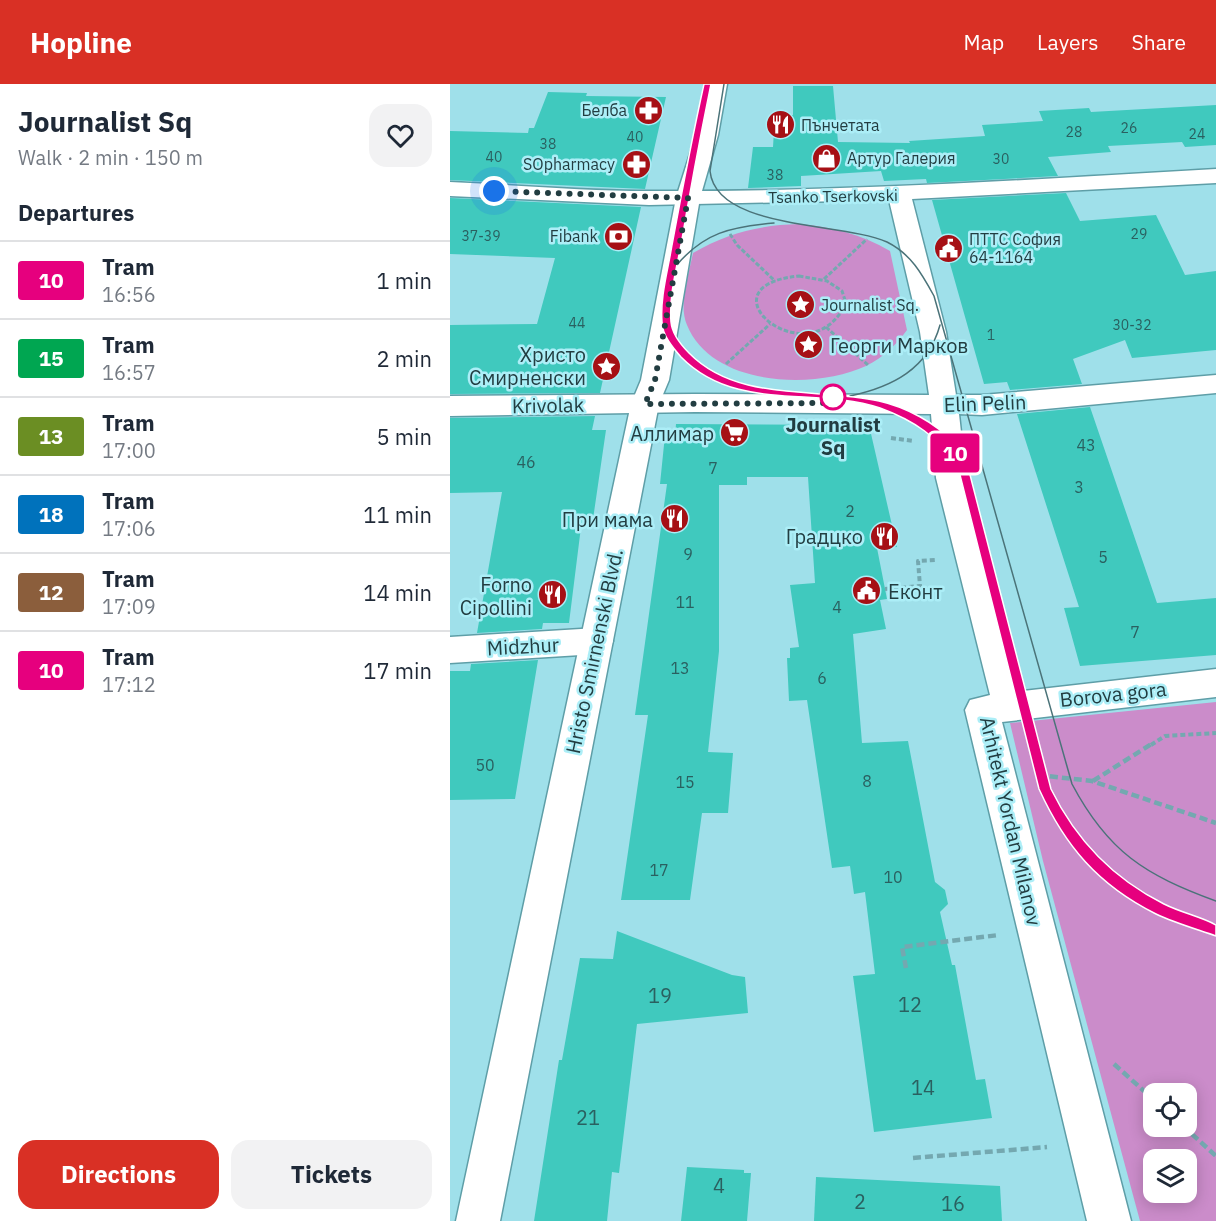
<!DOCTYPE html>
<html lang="en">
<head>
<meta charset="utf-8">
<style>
	body { margin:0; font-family:"IBM Plex Sans",sans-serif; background:#f2f2f3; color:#1f2937; height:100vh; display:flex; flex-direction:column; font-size:22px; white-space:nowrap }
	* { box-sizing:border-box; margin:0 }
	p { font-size:20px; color:#747a83 }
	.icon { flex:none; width:33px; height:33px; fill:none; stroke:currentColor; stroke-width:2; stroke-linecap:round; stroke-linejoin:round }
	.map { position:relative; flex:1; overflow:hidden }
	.drawer { display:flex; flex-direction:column; background:#fff; width:450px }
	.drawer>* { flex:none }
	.badge { padding:0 12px; border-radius:4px; font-size:21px; line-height:39px }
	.buttons { position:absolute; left:693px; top:999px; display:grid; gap:12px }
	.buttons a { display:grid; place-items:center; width:54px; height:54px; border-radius:12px; background:#fff; box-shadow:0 3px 15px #0003; font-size:30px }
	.you { position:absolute; width:30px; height:30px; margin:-15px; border:4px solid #fff; border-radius:50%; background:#1a73e8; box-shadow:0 0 0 9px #1a73e833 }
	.map>.badge { position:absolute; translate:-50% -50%; box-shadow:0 0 0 3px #fff }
	h2 { padding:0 18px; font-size:22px; line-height:54px }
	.round { display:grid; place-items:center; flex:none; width:63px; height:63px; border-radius:18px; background:#f2f2f3 }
	.overview { display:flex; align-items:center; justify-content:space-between; height:102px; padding:0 18px }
	h1 { font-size:28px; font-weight:800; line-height:45px }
	.cta { display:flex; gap:12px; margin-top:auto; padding:12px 18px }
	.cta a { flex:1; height:69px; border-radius:18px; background:#d93025; color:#fff; font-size:24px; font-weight:800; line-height:69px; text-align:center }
	.cta a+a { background:#f2f2f3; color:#1f2937 }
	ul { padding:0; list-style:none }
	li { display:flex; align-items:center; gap:18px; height:78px; padding:0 18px; border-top:2px solid #e0e1e3 }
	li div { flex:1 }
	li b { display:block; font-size:22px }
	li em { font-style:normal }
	li .badge { min-width:66px; font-weight:700; text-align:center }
	header { display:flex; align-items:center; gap:36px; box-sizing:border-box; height:84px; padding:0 30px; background:#d93025; color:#fff }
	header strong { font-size:28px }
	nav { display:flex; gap:33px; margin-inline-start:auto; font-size:21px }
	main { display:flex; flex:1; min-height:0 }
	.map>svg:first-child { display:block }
</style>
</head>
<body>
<header>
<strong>Hopline</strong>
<nav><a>Map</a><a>Layers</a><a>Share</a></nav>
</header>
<main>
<section class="drawer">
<div class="overview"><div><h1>Journalist Sq</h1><p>Walk · 2 min · 150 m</p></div><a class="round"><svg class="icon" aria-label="heart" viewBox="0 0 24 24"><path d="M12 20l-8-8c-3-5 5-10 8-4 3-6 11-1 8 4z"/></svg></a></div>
<h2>Departures</h2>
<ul>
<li><span class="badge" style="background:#e6007e;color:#fff">10</span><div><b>Tram</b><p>16:56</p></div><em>1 min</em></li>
<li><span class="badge" style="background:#00a651;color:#fff">15</span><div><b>Tram</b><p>16:57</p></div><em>2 min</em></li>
<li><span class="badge" style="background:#6b8e23;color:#fff">13</span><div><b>Tram</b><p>17:00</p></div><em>5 min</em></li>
<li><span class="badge" style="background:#0072bc;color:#fff">18</span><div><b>Tram</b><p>17:06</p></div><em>11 min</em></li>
<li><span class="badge" style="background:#8b5e3c;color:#fff">12</span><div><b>Tram</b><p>17:09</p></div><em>14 min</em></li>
<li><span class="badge" style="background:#e6007e;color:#fff">10</span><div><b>Tram</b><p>17:12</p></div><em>17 min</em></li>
</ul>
<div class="cta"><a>Directions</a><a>Tickets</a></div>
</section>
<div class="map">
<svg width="766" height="1137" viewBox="0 0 766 1137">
	<rect width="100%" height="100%" fill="#9fe0ea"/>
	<!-- green -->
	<g fill="#cb8cca" fill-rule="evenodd">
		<path d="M349,140C382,143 411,150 440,167L457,246C446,261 434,273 416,282C365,306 262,303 237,241C228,221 239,190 243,169C277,149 310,141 349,140Z"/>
		<path d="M766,618V1137H690L593,777L560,639ZM704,1010H736V1042H704ZM704,1076H736V1108H704Z"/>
	</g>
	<!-- building -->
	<g fill="#40c9be">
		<path d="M343,2H383L388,58L460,59L459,57L535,52L532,41L593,37L589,27L639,24L641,28L766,21V61L735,63L732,58L658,62L661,68L598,73L608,92L477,99L476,95L434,97L431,87L351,92V102L298,104L303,63H323L325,30L343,31Z"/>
		<path d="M98,8L137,9L136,12L216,13L195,105L0,96V47L78,49L79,44H84Z"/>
		<path d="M616,109L630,137L706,131L735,191L766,187V266L682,274L675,256L623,275L632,300L560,306L557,298L534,300L482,116Z"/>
		<path d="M0,114L191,123L150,309L0,310V241L87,240L105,174L0,170Z"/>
		<path d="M640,323L707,519L766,514V571L630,582L614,524L629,523L567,330Z"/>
		<path d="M145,332L142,346H156L142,442L131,443L119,539H93L92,545L27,549L52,408L0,409V334Z"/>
		<path d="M226,340L419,341L447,463L427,464L437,515L430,516L436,545L403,550L412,659L458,657L485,798L495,806L498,820L490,828L502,881H505L526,996L535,995L542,1034L424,1048L403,892L425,890L415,808L404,810L400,782L382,784L357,616L339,617L337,574H340V564L349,563L340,501L365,499L358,393H297V401H269V567L258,668L283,669L278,729H252L240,816H171L198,631H185L217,400H210L215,351L225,352Z"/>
		<path d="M88,576L65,715L0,716V587H20L21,580Z"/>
		<path d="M167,847L282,891L295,893L298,929L187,940L169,1089L162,1088L157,1137H84L109,976H112L130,874L163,875Z"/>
		<path d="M237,1083L294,1086V1089H301L297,1137H231Z"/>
		<path d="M366,1093L550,1102L552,1137H364Z"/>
	</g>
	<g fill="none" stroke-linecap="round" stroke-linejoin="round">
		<defs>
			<g id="minor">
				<path d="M766,85V99L462,115L496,248L506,311H532L766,291V309L532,331L509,330L516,394L573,607L766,585V613L552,638L681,1137H637L515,626L520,616L540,611L486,394L481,330L245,328L0,332V312L245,310L479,311L470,248L439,116L199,121L0,112V98C66,101 133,107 199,107C389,108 577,96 766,85Z"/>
				<path d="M147,544L159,548L163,557L159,566L147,570L0,579V553Z"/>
			</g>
			<path id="tertiary" d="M255,0H277L268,51L250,114L219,296L209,320L50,1137H6L181,320L191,296L226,114L246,51Z"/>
		</defs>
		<!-- minor casing -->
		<use href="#minor" stroke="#5e9ea7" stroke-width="3"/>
		<!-- tertiary casing -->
		<use href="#tertiary" stroke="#5e9ea7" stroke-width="3"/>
		<!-- path-far2 -->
		<g stroke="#74a8b0" stroke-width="3" stroke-dasharray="4.5 2" stroke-linecap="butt">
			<path d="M280,150L287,161L325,197"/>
			<path d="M349,192L377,197L392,207L396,219C360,297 245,202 349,192Z"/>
			<path d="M374,195L417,155"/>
			<path d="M376,243L418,281"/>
			<path d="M276,280L320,240"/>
		</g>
		<!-- path-far1 -->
		<g stroke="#74a8b0" stroke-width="4" stroke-dasharray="5 3" stroke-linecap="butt">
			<path d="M441,354L464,357"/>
			<path d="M435,505L470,502L468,477L485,476"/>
			<path d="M701,661L715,652L766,649"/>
		</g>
		<!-- path -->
		<g stroke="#74a8b0" stroke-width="4.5" stroke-dasharray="8 4" stroke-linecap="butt">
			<path d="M588,691L642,697L766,739"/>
			<path d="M643,697L703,659"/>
			<path d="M456,884L452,863L549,851"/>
			<path d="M664,980L704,1016"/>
			<path d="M733,1042L766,1072"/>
			<path d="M463,1074L597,1063"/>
		</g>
		<!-- minor -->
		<use href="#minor" fill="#fff" fill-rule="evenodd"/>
		<!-- tertiary -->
		<use href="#tertiary" fill="#fff" fill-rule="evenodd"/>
		<!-- tram -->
		<g stroke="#4b7379" stroke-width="1.5">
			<path d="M258,0L218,207C218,218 213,232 217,243C246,327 369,302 436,322C470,332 494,354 513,383L595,705C640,790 678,812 766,845"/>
			<path d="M274,0L260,87C266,146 392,138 437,158C461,170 472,190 484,212L622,700C658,768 695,791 766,817"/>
			<path d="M225,183C254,148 281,143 324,139"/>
			<path d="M400,312C442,303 478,285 490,241"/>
		</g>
	</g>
	<!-- line -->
	<path fill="#e6007e" stroke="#fff" stroke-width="1.5" d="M254,0H261C250,54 240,107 231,161C226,186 219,213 221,238C222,250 231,261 239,269C288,319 367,303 429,317C456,323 486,339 504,359C509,366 514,375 518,383L601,705C626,756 662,794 714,820C732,829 752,833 766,841V852C746,845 725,839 706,830C648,801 615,762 589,705L508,383C489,353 463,336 430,324C365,302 286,329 231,273C223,264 212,251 212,238C210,213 218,186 222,161C232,107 242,54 254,0Z"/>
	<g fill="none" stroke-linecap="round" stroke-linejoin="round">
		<!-- walk -->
		<path stroke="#223d41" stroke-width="6" stroke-dasharray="0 10.8" d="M44,107L238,114L205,296L195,320L379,319L383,313"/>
	</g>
	<!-- icons -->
	<defs>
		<symbol id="pharmacy-disc" viewBox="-11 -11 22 22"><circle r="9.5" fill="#a61015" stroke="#aceef7"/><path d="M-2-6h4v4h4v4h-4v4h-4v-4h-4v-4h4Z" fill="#fff"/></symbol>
		<symbol id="restaurant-disc" viewBox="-11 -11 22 22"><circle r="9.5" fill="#a61015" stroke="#aceef7"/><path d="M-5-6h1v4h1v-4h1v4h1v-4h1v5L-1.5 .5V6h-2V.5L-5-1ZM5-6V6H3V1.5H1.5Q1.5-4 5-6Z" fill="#fff"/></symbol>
		<symbol id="shop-disc" viewBox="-11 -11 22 22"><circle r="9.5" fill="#a61015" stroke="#aceef7"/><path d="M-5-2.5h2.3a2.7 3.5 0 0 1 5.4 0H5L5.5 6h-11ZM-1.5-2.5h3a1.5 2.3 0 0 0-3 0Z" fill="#fff"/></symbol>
		<symbol id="bank-disc" viewBox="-11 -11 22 22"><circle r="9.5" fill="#a61015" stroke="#aceef7"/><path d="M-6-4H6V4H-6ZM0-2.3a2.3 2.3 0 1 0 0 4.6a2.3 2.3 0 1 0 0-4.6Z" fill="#fff"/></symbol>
		<symbol id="civic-disc" viewBox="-11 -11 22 22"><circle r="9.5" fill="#a61015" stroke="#aceef7"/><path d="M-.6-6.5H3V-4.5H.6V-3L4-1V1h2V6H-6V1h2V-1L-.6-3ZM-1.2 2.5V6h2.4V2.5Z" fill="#fff"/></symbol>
		<symbol id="sight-disc" viewBox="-11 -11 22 22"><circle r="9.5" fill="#a61015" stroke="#aceef7"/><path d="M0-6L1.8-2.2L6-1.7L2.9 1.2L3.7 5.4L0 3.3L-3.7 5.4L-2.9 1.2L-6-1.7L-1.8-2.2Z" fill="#fff"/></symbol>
		<symbol id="supermarket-disc" viewBox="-11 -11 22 22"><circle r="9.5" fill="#a61015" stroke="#aceef7"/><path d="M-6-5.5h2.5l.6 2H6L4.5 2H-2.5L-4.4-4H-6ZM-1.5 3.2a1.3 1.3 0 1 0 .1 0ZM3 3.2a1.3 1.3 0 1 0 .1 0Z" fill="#fff"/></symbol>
	</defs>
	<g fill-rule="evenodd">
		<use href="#pharmacy-disc" x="182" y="10" width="33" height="33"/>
		<use href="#restaurant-disc" x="314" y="24" width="33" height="33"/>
		<use href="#shop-disc" x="360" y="58" width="33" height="33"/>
		<use href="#pharmacy-disc" x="170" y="64" width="33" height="33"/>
		<use href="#bank-disc" x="152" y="136" width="33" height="33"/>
		<use href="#civic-disc" x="482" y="148" width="33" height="33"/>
		<use href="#sight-disc" x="334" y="204" width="33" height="33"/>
		<use href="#sight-disc" x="342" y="244" width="33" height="33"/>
		<use href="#sight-disc" x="140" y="266" width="33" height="33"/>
		<use href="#supermarket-disc" x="268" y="332" width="33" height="33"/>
		<use href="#restaurant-disc" x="208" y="418" width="33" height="33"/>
		<use href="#restaurant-disc" x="418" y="436" width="33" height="33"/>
		<use href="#civic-disc" x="400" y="490" width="33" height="33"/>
		<use href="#restaurant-disc" x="86" y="494" width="33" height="33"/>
	</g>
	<!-- markers -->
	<circle fill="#fff" stroke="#e6007e" stroke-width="3" cx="383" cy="313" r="12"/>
	<g text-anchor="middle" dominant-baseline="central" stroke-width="5" stroke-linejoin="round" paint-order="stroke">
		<!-- far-number labels -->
		<g font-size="14" fill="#2a6060">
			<text x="679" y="44">26</text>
			<text x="624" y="48">28</text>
			<text x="747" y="50">24</text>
			<text x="185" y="53">40</text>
			<text x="98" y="60">38</text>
			<text x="44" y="73">40</text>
			<text x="551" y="75">30</text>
			<text x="325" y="91">38</text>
			<text x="689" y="150">29</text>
			<text x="31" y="152">37-39</text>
			<text x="127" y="239">44</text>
			<text x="682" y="241">30-32</text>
			<text x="541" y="251">1</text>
		</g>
		<!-- far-poi labels -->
		<g font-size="16" fill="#223d41" stroke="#aceef7" text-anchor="start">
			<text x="177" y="26" text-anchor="end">Белба</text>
			<text x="351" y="41">Пънчетата</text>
			<text x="397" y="74">Артур Галерия</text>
			<text x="165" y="80" text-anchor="end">SOpharmacy</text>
			<text x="148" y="152" text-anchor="end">Fibank</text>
			<text x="519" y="155">ПТТС София<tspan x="519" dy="18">64-1164</tspan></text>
			<text x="371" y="221">Journalist Sq.</text>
		</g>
		<!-- far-street labels -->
		<g font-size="16" fill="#223d41" stroke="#aceef7">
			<text transform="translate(383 112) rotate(-1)">Tsanko Tserkovski</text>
		</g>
		<!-- number labels -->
		<g font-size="16" fill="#2a6060">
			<text x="636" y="361">43</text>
			<text x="76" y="378">46</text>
			<text x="263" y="384">7</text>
			<text x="629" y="403">3</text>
			<text x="400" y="427">2</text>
			<text x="238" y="470">9</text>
			<text x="653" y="473">5</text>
			<text x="235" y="518">11</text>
			<text x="387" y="523">4</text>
			<text x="685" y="548">7</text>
			<text x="230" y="584">13</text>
			<text x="372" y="594">6</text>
			<text x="35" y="681">50</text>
			<text x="417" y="697">8</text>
			<text x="235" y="698">15</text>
			<text x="209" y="786">17</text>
			<text x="443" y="793">10</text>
		</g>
		<!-- poi labels -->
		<g font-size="20" fill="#223d41" stroke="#aceef7" text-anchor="end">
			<text x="380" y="261" text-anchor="start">Георги Марков</text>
			<text x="136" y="270">Христо<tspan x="136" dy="23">Смирненски</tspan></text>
			<text x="264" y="349">Аллимар</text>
			<text x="203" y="435">При мама</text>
			<text x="413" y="452">Градцко</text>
			<text x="82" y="500">Forno<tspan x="82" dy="23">Cipollini</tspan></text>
			<text x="438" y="507" text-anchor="start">Еконт</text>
		</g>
		<!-- street labels -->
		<g font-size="20" fill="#223d41" stroke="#aceef7">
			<text transform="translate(535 319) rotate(-2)">Elin Pelin</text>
			<text transform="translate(98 321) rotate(-1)">Krivolak</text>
			<text transform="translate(73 562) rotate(-3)">Midzhur</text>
			<text transform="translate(144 567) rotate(-78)">Hristo Smirnenski Blvd.</text>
			<text transform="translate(663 610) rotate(-6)">Borova gora</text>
			<text transform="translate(561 737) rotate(77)">Arhitekt Yordan Milanov</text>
		</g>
		<!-- stop labels -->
		<g font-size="20" font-weight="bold" fill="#223d41" stroke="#aceef7">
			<text x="383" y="340">Journalist<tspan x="383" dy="23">Sq</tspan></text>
		</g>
		<!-- near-number labels -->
		<g font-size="20" fill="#2a6060">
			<text x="210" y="911">19</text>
			<text x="460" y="920">12</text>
			<text x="473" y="1003">14</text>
			<text x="138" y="1033">21</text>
			<text x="269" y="1101">4</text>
			<text x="410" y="1117">2</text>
			<text x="503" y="1119">16</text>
		</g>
	</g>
</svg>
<div class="buttons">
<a><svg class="icon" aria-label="locate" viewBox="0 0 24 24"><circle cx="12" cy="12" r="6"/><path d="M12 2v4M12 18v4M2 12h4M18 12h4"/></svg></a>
<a><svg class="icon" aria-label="layers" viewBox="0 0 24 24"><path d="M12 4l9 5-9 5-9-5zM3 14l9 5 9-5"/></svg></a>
</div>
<div class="you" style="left:44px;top:107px"></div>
<b class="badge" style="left:505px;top:369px;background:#e6007e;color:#fff">10</b>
</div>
</main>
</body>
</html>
